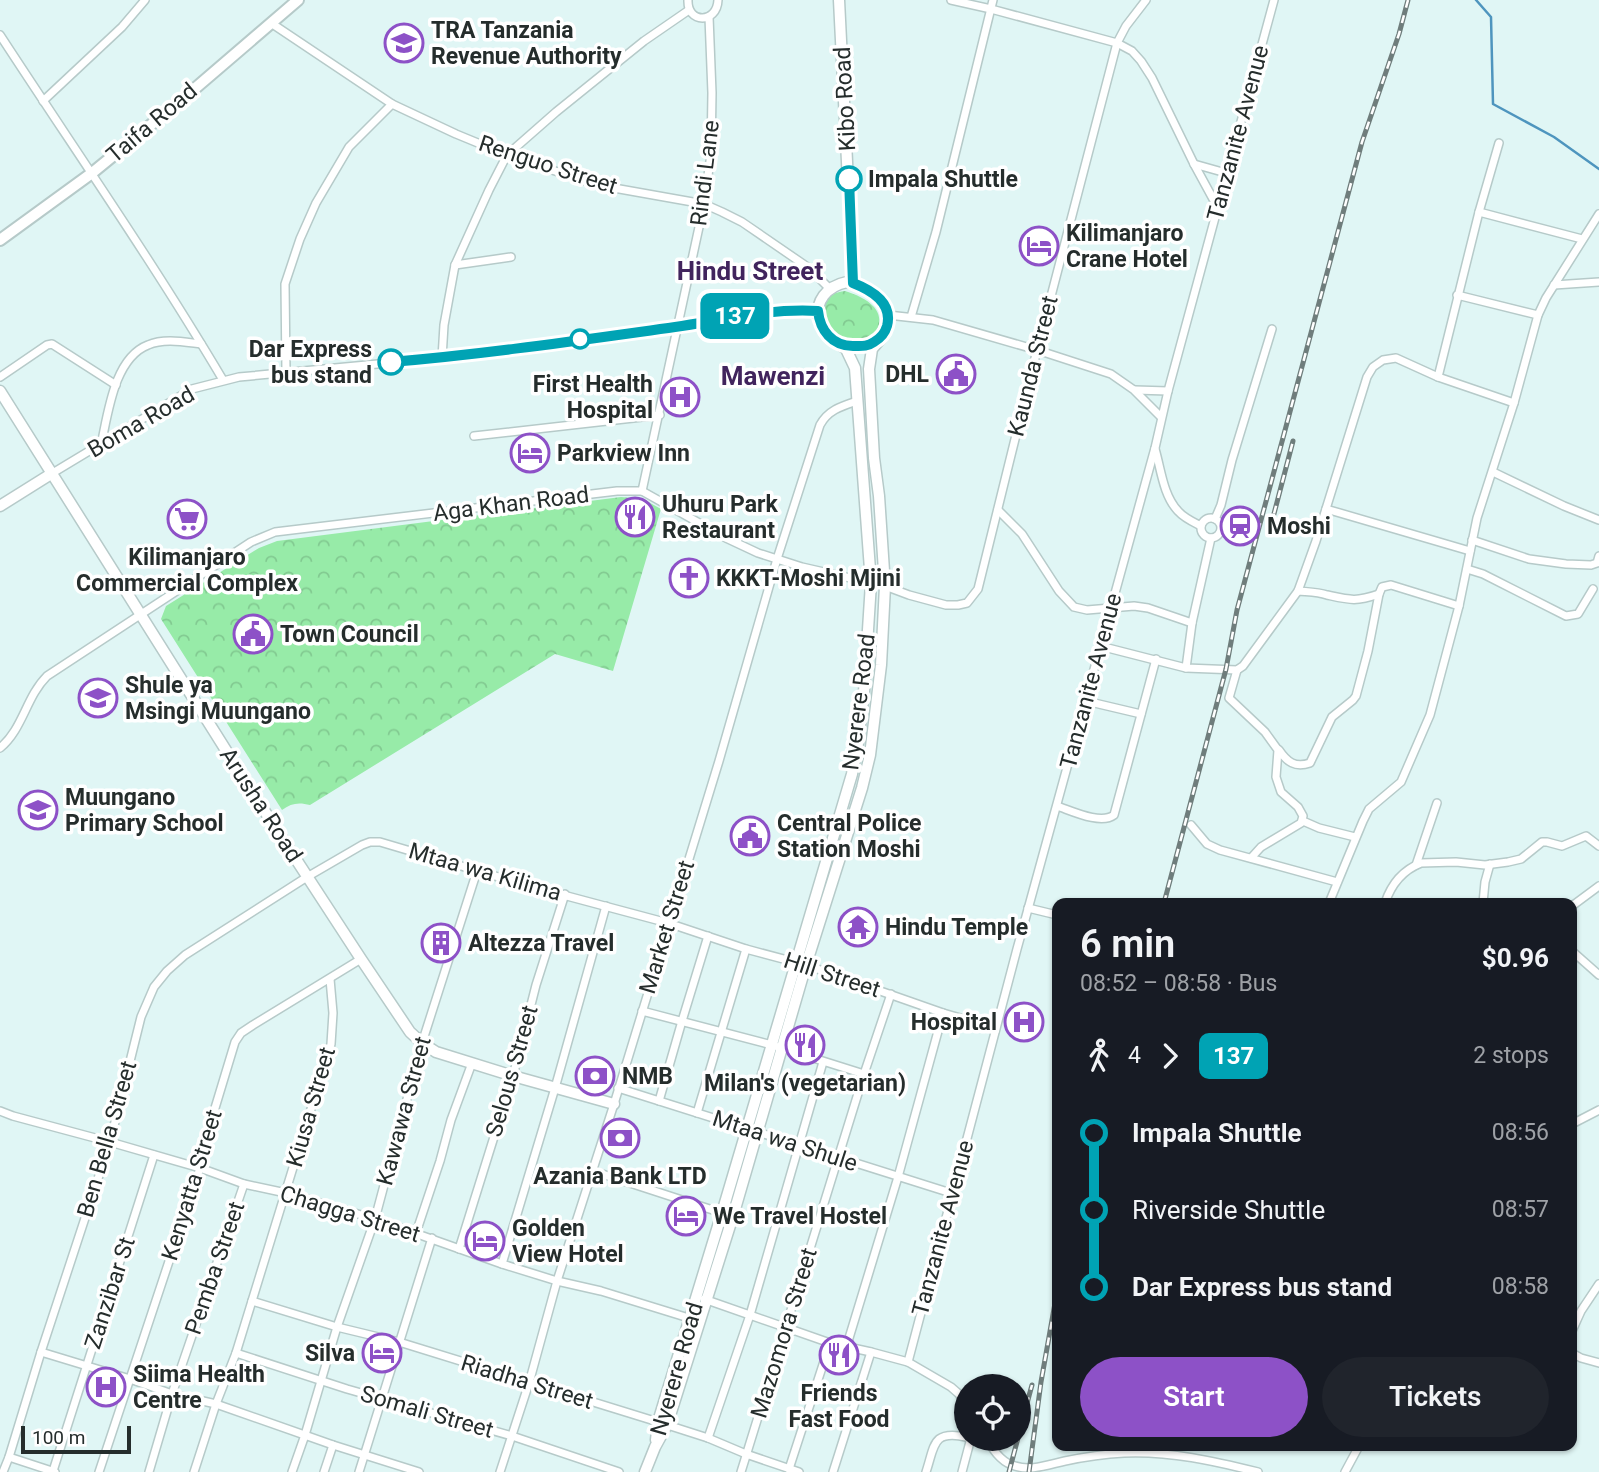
<!DOCTYPE html>
<html lang="en">
<head>
<meta charset="utf-8">
<style>
	body { margin:0; font-family:Roboto,sans-serif; background:#20242c; color:#f1f3f6; height:100vh; display:flex; flex-direction:column; font-size:26px; white-space:nowrap }
	* { box-sizing:border-box; margin:0 }
	p { font-size:23px; color:#9ea1a6 }
	.icon { flex:none; width:38px; height:38px; fill:none; stroke:currentColor; stroke-width:2; stroke-linecap:round; stroke-linejoin:round }
	.map { position:relative; flex:1; overflow:hidden }
	.details { position:absolute; left:1052px; top:898px; width:525px; height:553px; display:flex; flex-direction:column; background:#171b24; border-radius:14px; box-shadow:0 2px 5px #0004 }
	.details>* { flex:none }
	.badge { padding:0 14px; border-radius:10px; font-size:24px; line-height:46px }
	.fabs { position:absolute; left:954px; top:1374px; display:grid; gap:14px }
	.fabs a { display:grid; place-items:center; width:77px; height:77px; border-radius:50%; background:#171b24; box-shadow:0 2px 5px #0004; font-size:35px }
	.scale { position:absolute; left:21px; bottom:18px; width:110px; box-sizing:border-box; padding-left:7px; border:4px solid #252d2c; border-top:0; font-size:19px; line-height:24px; white-space:nowrap; color:#252d2c; -webkit-text-stroke:5px #fff; paint-order:stroke }
	.map>.badge { position:absolute; translate:-50% -50%; box-shadow:0 0 0 4px #fff }
	.legs { display:flex; align-items:center; gap:10px; height:77px; padding:0 28px; font-size:23px }
	.legs p { margin-inline-start:auto }
	.head { display:flex; align-items:center; justify-content:space-between; height:119px; padding:0 28px }
	h1 { font-size:38px; font-weight:600; line-height:52px }
	.action { display:flex; gap:14px; margin-top:auto; padding:14px 28px }
	.action a { flex:1; height:80px; border-radius:42px; background:#8d51c7; color:#fff; font-size:28px; font-weight:600; line-height:80px; text-align:center }
	.action a+a { background:#20242c; color:#f1f3f6 }
	ul { padding:0 28px; list-style:none }
	li { display:flex; align-items:center; gap:24px; height:77px; font-size:26px }
	li i { display:grid; place-items:center; width:10px; height:100%; margin:0 9px; background:currentColor }
	li i::after { content:''; width:18px; height:18px; margin:-9px; border:5px solid; border-radius:50%; background:#171b24 }
	li p { margin-inline-start:auto }
	li:first-child i { background:linear-gradient(#0000 50%,currentColor 0) }
	li:last-child i { background:linear-gradient(currentColor 50%,#0000 0) }
	.map>svg:first-child { display:block }
</style>
</head>
<body>
<div class="map">
<svg width="1599" height="1472" viewBox="0 0 1599 1472">
	<defs>
		<pattern id="park-crowns" width="20" height="18" patternUnits="userSpaceOnUse" patternTransform="scale(1.75)"><rect width="20" height="18" fill="#97eba8"/><path d="M2 6a3 3 0 1 1 6 0M12 15a3 3 0 1 1 6 0" fill="none" stroke="#82ca91"/></pattern>
	</defs>
	<rect width="100%" height="100%" fill="#e0f6f5"/>
	<!-- park -->
	<g fill="url(#park-crowns)">
		<path d="M845,291C855,294 867,299 874,307C885,320 878,337 862,340C829,347 804,295 845,291Z"/>
		<path d="M621,497L643,499L661,509L613,671L555,654L310,805C299,802 291,803 282,810L161,619L166,606L259,548L277,541Z"/>
	</g>
	<g fill="none" stroke-linecap="round" stroke-linejoin="round">
		<!-- stream -->
		<path stroke="#4e95be" stroke-width="2.5" d="M1476,0L1491,17L1493,104L1554,137L1599,169"/>
		<defs>
			<g id="minor">
				<path d="M688,0C687,24 717,24 718,0"/>
				<path d="M951,0L991,9L1117,43L1132,51L1141,61L1152,78L1194,164L1218,208"/>
				<path d="M271,23L392,104L456,134L507,155L597,185L704,204L722,212L742,222L809,268L830,289"/>
				<path d="M0,35C75,150 153,262 223,380"/>
				<path d="M43,101L122,27L145,0"/>
				<path d="M1194,164L1226,173"/>
				<path d="M1479,212L1582,239"/>
				<path d="M455,265L511,257"/>
				<path d="M1554,285L1599,282"/>
				<path d="M1457,295L1538,315"/>
				<path d="M888,315L933,320L1037,350L1111,374L1134,390L1161,417"/>
				<path d="M911,317L936,232L993,0"/>
				<path d="M442,358L444,325L455,265L489,190L507,155L556,112L644,41L689,10"/>
				<path d="M286,372L285,284L300,239L316,203L349,147L392,104"/>
				<path d="M0,377L47,345L52,344L116,385"/>
				<path d="M1438,377L1479,212L1499,143"/>
				<path d="M1135,390L1168,391"/>
				<path d="M474,436L660,415"/>
				<path d="M101,445C108,414 114,358 148,345C164,338 184,342 201,344"/>
				<path d="M1155,449C1161,469 1163,495 1178,511C1184,518 1193,522 1201,526"/>
				<path d="M1493,472L1564,506L1599,520"/>
				<path d="M51,474L192,389L239,377L442,358L679,326L760,313L791,311H818"/>
				<path d="M642,491L704,204L711,154L712,93L709,17"/>
				<path d="M1326,509L1470,551"/>
				<path d="M998,510L1022,534L1059,591L1074,607L1087,610L1134,606L1148,608L1192,623"/>
				<circle cx="1211" cy="528" r="10"/>
				<path d="M1215,519L1221,505L1232,460L1272,329"/>
				<path d="M1472,540L1529,559L1566,564L1591,565L1597,563L1599,556"/>
				<path d="M1467,569L1483,574L1566,616L1578,614L1593,589"/>
				<path d="M1298,591C1308,592 1318,592 1327,595C1350,600 1356,602 1379,594L1382,587L1391,585L1459,606"/>
				<path d="M1100,646L1186,668L1237,670L1243,666L1298,591L1302,580L1316,541L1367,377L1373,367L1383,360L1396,358L1438,377L1514,403"/>
				<path d="M1186,668L1192,623L1211,538"/>
				<path d="M1237,670L1229,698L1265,732L1278,750L1276,777L1281,792L1298,807L1303,816L1301,823L1261,847L1251,858"/>
				<path d="M1086,701L1141,714"/>
				<path d="M0,748C23,729 26,697 47,676L251,542L275,532L617,491H642L726,538L758,553L802,567L885,586L909,595L946,605H958L967,603L978,589L1037,350L1117,43L1126,26L1146,0"/>
				<path d="M1279,750C1287,762 1295,768 1310,763L1332,717L1353,700L1356,696L1368,651L1379,594"/>
				<path d="M1057,806C1072,811 1101,825 1114,815L1156,659"/>
				<path d="M1303,821L1319,828L1355,837"/>
				<path d="M1191,825L1207,844L1220,850L1337,882"/>
				<path d="M1416,865L1437,803"/>
				<path d="M1329,903L1363,821L1369,809L1401,782L1430,715L1459,606L1477,518L1514,403L1538,315L1546,298L1599,214"/>
				<path d="M1385,903C1391,885 1403,870 1421,863L1456,862L1485,865L1508,862L1521,859L1542,842H1547L1562,846L1586,836L1599,846"/>
				<path d="M1483,903L1485,882L1490,864"/>
				<path d="M1572,906L1599,886"/>
				<path d="M1028,908L1057,915"/>
				<path d="M1572,951L1599,975"/>
				<path d="M642,1011L772,1045L864,1074"/>
				<path d="M618,1088L951,1193"/>
				<path d="M659,1101L682,1021L708,936"/>
				<path d="M0,1111L13,1116L110,1142L200,1168L244,1184L286,1193L375,1219L502,1264L557,1281L601,1291L692,1319"/>
				<path d="M697,1113L746,949"/>
				<path d="M1572,1124L1599,1110"/>
				<path d="M593,1171L725,1214"/>
				<path d="M416,1233L440,1161L451,1120L472,1063"/>
				<path d="M459,1249L513,1076L536,985L565,894"/>
				<path d="M502,1264L555,1088L606,906"/>
				<path d="M704,1299L830,1343L871,1352L908,1362L951,1387L959,1394L966,1405"/>
				<path d="M252,1301L337,1327L399,1342L658,1422L708,1438L746,1454L799,1472"/>
				<path d="M1572,1331L1581,1311L1599,1284"/>
				<path d="M846,1348L898,1177L943,1013"/>
				<path d="M41,1352L130,1379L172,1394L216,1404L333,1445L419,1472"/>
				<path d="M236,1353L347,1389L512,1436L619,1472"/>
				<path d="M1572,1353L1581,1358L1599,1363"/>
				<path d="M908,1362L1017,949L1155,448L1168,391L1274,0"/>
				<path d="M708,1438L750,1315L823,1062"/>
				<path d="M986,1438C992,1448 1000,1461 1012,1465C1030,1472 1047,1465 1065,1461C1084,1457 1105,1454 1124,1453C1170,1451 1214,1461 1258,1472"/>
				<path d="M9,1457L55,1472"/>
				<path d="M789,1469L830,1343"/>
				<path d="M53,1471L154,1155"/>
				<path d="M3,1472L9,1457L41,1352L110,1142L141,1017L154,987L167,971L185,955L307,877L362,845L370,842H380L522,884L668,923L746,949L806,965L943,1013L995,1028"/>
				<path d="M99,1472L200,1168L212,1118L235,1042L241,1033L253,1025L361,959"/>
				<path d="M149,1472L172,1394L244,1184"/>
				<path d="M194,1472L216,1404L236,1353L331,1044L333,1013L330,979"/>
				<path d="M292,1472L305,1435L337,1327L375,1219L422,1043L477,871"/>
				<path d="M324,1472L333,1445"/>
				<path d="M359,1472L432,1238"/>
				<path d="M500,1472L529,1383L557,1281L614,1104L719,761L777,559L820,425C828,410 842,406 857,401"/>
				<path d="M741,1472L864,1074L891,994"/>
				<path d="M833,1472L871,1352"/>
				<path d="M926,1472C935,1445 932,1430 966,1437"/>
				<path d="M962,1472L971,1438"/>
				<path d="M1345,1472L1359,1446"/>
			</g>
			<g id="major">
				<path d="M839,0L853,283"/>
				<path d="M847,282C867,285 892,301 887,324C886,332 882,337 876,341C869,346 863,346 855,346C812,345 803,291 847,282Z"/>
				<path d="M0,391L256,798L361,959L410,1032L422,1043L436,1052L513,1076L614,1104"/>
				<path d="M0,506L51,474"/>
				<path d="M656,1440L658,1422L722,1213L852,774L858,743L864,692L871,583L855,368L846,349L836,342"/>
				<path d="M645,1472L655,1447L667,1425L733,1216L806,965L862,788L870,755L881,665L885,586L879,496L874,458L869,369L872,349L882,337"/>
			</g>
			<path id="highway" d="M0,240L92,173L185,97L298,0"/>
		</defs>
		<!-- minor casing -->
		<use href="#minor" stroke="#b6cac9" stroke-width="10"/>
		<!-- major casing -->
		<use href="#major" stroke="#b6cac9" stroke-width="13"/>
		<!-- highway casing -->
		<use href="#highway" stroke="#b6cac9" stroke-width="14"/>
		<!-- minor -->
		<use href="#minor" stroke="#fff" stroke-width="7"/>
		<!-- major -->
		<use href="#major" stroke="#fff" stroke-width="10"/>
		<!-- highway -->
		<use href="#highway" stroke="#fff" stroke-width="10"/>
		<defs>
			<g id="rail">
				<path d="M1270,529L1293,441"/>
				<path d="M1164,903L1226,669L1237,610L1362,142L1399,34L1408,0"/>
				<path d="M1018,1436L1032,1385"/>
				<path d="M1009,1472L1018,1438"/>
				<path d="M1029,1472L1041,1382L1057,1292"/>
			</g>
		</defs>
		<!-- rail casing -->
		<use href="#rail" stroke="#6f7d7c" stroke-width="5"/>
		<!-- rail -->
		<use href="#rail" stroke="#fff" stroke-width="2.5" stroke-dasharray="8" stroke-linecap="butt"/>
	</g>
	<g fill="none" stroke-linecap="round" stroke-linejoin="round">
		<defs>
			<path id="line-1" d="M391,362C486,354 581,340 675,327C723,320 769,308 818,311C820,330 832,346 853,346C861,346 867,347 874,342C881,338 885,333 887,326C893,303 871,290 853,283L849,179"/>
		</defs>
		<!-- line-1 casing -->
		<use href="#line-1" stroke="#fff" stroke-width="16"/>
		<!-- line-1 -->
		<use href="#line-1" stroke="#00a3b4" stroke-width="10"/>
	</g>
	<!-- icons -->
	<defs>
		<symbol id="school-ring" viewBox="-11 -11 22 22"><circle r="9.5" fill="#fff" stroke="#8d51c7" stroke-width="1.5"/><path d="M0-5L7-2L0 1L-7-2ZM-4 1L0 2.5L4 1V4Q0 6-4 4Z" fill="#8d51c7"/></symbol>
		<symbol id="hotel-ring" viewBox="-11 -11 22 22"><circle r="9.5" fill="#fff" stroke="#8d51c7" stroke-width="1.5"/><path d="M-6-4.5h1.5V1H6V5H4.5V3h-9V5H-6ZM-4 0a1.8 1.8 0 1 1 3.6 0ZM.5 0V-2.5h3Q6-2.5 6 0Z" fill="#8d51c7"/></symbol>
		<symbol id="civic-ring" viewBox="-11 -11 22 22"><circle r="9.5" fill="#fff" stroke="#8d51c7" stroke-width="1.5"/><path d="M-.6-6.5H3V-4.5H.6V-3L4-1V1h2V6H-6V1h2V-1L-.6-3ZM-1.2 2.5V6h2.4V2.5Z" fill="#8d51c7"/></symbol>
		<symbol id="hospital-ring" viewBox="-11 -11 22 22"><circle r="9.5" fill="#fff" stroke="#8d51c7" stroke-width="1.5"/><path d="M-5-5h3v3.5h4V-5h3V5h-3V1.5h-4V5h-3Z" fill="#8d51c7"/></symbol>
		<symbol id="restaurant-ring" viewBox="-11 -11 22 22"><circle r="9.5" fill="#fff" stroke="#8d51c7" stroke-width="1.5"/><path d="M-5-6h1v4h1v-4h1v4h1v-4h1v5L-1.5 .5V6h-2V.5L-5-1ZM5-6V6H3V1.5H1.5Q1.5-4 5-6Z" fill="#8d51c7"/></symbol>
		<symbol id="supermarket-ring" viewBox="-11 -11 22 22"><circle r="9.5" fill="#fff" stroke="#8d51c7" stroke-width="1.5"/><path d="M-6-5.5h2.5l.6 2H6L4.5 2H-2.5L-4.4-4H-6ZM-1.5 3.2a1.3 1.3 0 1 0 .1 0ZM3 3.2a1.3 1.3 0 1 0 .1 0Z" fill="#8d51c7"/></symbol>
		<symbol id="station-ring" viewBox="-11 -11 22 22"><circle r="9.5" fill="#fff" stroke="#8d51c7" stroke-width="1.5"/><path d="M-3-6H3Q5-6 5-4V2Q5 4 3 4L4.5 6H3L1.5 4h-3L-3 6H-4.5L-3 4Q-5 4-5 2V-4Q-5-6-3-6ZM-3.5-4v3h7v-3ZM-3.5 1v1.5H-2V1ZM2 1v1.5H3.5V1Z" fill="#8d51c7"/></symbol>
		<symbol id="church-ring" viewBox="-11 -11 22 22"><circle r="9.5" fill="#fff" stroke="#8d51c7" stroke-width="1.5"/><path d="M-1.2-6h2.4v3.5h3.3v2.4h-3.3V6h-2.4V-.1h-3.3v-2.4h3.3Z" fill="#8d51c7"/></symbol>
		<symbol id="temple-ring" viewBox="-11 -11 22 22"><circle r="9.5" fill="#fff" stroke="#8d51c7" stroke-width="1.5"/><path d="M0-6L5-2H3V0L6.5 2.5H4V6H1.5V3h-3V6H-4V2.5H-6.5L-3 0V-2H-5Z" fill="#8d51c7"/></symbol>
		<symbol id="building-ring" viewBox="-11 -11 22 22"><circle r="9.5" fill="#fff" stroke="#8d51c7" stroke-width="1.5"/><path d="M-4-6H4V6H1V3H-1V6H-4ZM-2.5-4.3h1.7v1.8h-1.7ZM.8-4.3h1.7v1.8H.8ZM-2.5-1h1.7V.8h-1.7ZM.8-1h1.7V.8H.8Z" fill="#8d51c7"/></symbol>
		<symbol id="bank-ring" viewBox="-11 -11 22 22"><circle r="9.5" fill="#fff" stroke="#8d51c7" stroke-width="1.5"/><path d="M-6-4H6V4H-6ZM0-2.3a2.3 2.3 0 1 0 0 4.6a2.3 2.3 0 1 0 0-4.6Z" fill="#8d51c7"/></symbol>
	</defs>
	<g fill-rule="evenodd">
		<use href="#school-ring" x="382" y="21" width="44" height="44"/>
		<use href="#hotel-ring" x="1017" y="224" width="44" height="44"/>
		<use href="#civic-ring" x="934" y="352" width="44" height="44"/>
		<use href="#hospital-ring" x="658" y="375" width="44" height="44"/>
		<use href="#hotel-ring" x="508" y="431" width="44" height="44"/>
		<use href="#restaurant-ring" x="613" y="495" width="44" height="44"/>
		<use href="#supermarket-ring" x="165" y="497" width="44" height="44"/>
		<use href="#station-ring" x="1218" y="504" width="44" height="44"/>
		<use href="#church-ring" x="667" y="556" width="44" height="44"/>
		<use href="#civic-ring" x="231" y="612" width="44" height="44"/>
		<use href="#school-ring" x="76" y="676" width="44" height="44"/>
		<use href="#school-ring" x="16" y="788" width="44" height="44"/>
		<use href="#civic-ring" x="728" y="814" width="44" height="44"/>
		<use href="#temple-ring" x="836" y="905" width="44" height="44"/>
		<use href="#building-ring" x="419" y="921" width="44" height="44"/>
		<use href="#hospital-ring" x="1002" y="1000" width="44" height="44"/>
		<use href="#restaurant-ring" x="783" y="1023" width="44" height="44"/>
		<use href="#bank-ring" x="573" y="1054" width="44" height="44"/>
		<use href="#bank-ring" x="598" y="1116" width="44" height="44"/>
		<use href="#hotel-ring" x="664" y="1194" width="44" height="44"/>
		<use href="#hotel-ring" x="463" y="1219" width="44" height="44"/>
		<use href="#hotel-ring" x="360" y="1331" width="44" height="44"/>
		<use href="#restaurant-ring" x="817" y="1333" width="44" height="44"/>
		<use href="#hospital-ring" x="84" y="1365" width="44" height="44"/>
	</g>
	<!-- markers -->
	<g fill="#fff" stroke="#00a3b4" stroke-width="3.5">
		<circle cx="849" cy="179" r="12"/>
		<circle cx="580" cy="339" r="9"/>
		<circle cx="391" cy="362" r="12"/>
	</g>
	<g text-anchor="middle" dominant-baseline="central" stroke-width="7" stroke-linejoin="round" paint-order="stroke">
		<!-- poi labels -->
		<g font-size="23" font-weight="bold" fill="#252d2c" stroke="#fff" text-anchor="start">
			<text x="431" y="30">TRA Tanzania<tspan x="431" dy="26">Revenue Authority</tspan></text>
			<text x="1066" y="233">Kilimanjaro<tspan x="1066" dy="26">Crane Hotel</tspan></text>
			<text x="929" y="374" text-anchor="end">DHL</text>
			<text x="653" y="384" text-anchor="end">First Health<tspan x="653" dy="26">Hospital</tspan></text>
			<text x="557" y="453">Parkview Inn</text>
			<text x="662" y="504">Uhuru Park<tspan x="662" dy="26">Restaurant</tspan></text>
			<text x="1267" y="526">Moshi</text>
			<text x="187" y="557" text-anchor="middle">Kilimanjaro<tspan x="187" dy="26">Commercial Complex</tspan></text>
			<text x="716" y="578">KKKT-Moshi Mjini</text>
			<text x="280" y="634">Town Council</text>
			<text x="125" y="685">Shule ya<tspan x="125" dy="26">Msingi Muungano</tspan></text>
			<text x="65" y="797">Muungano<tspan x="65" dy="26">Primary School</tspan></text>
			<text x="777" y="823">Central Police<tspan x="777" dy="26">Station Moshi</tspan></text>
			<text x="885" y="927">Hindu Temple</text>
			<text x="468" y="943">Altezza Travel</text>
			<text x="997" y="1022" text-anchor="end">Hospital</text>
			<text x="622" y="1076">NMB</text>
			<text x="805" y="1083" text-anchor="middle">Milan's (vegetarian)</text>
			<text x="620" y="1176" text-anchor="middle">Azania Bank LTD</text>
			<text x="713" y="1216">We Travel Hostel</text>
			<text x="512" y="1228">Golden<tspan x="512" dy="26">View Hotel</tspan></text>
			<text x="355" y="1353" text-anchor="end">Silva</text>
			<text x="133" y="1374">Siima Health<tspan x="133" dy="26">Centre</tspan></text>
			<text x="839" y="1393" text-anchor="middle">Friends<tspan x="839" dy="26">Fast Food</tspan></text>
		</g>
		<!-- street labels -->
		<g font-size="23" fill="#252d2c" stroke="#fff">
			<text transform="translate(845 99) rotate(-93)">Kibo Road</text>
			<text transform="translate(152 123) rotate(-40)">Taifa Road</text>
			<text transform="translate(1238 133) rotate(-75)">Tanzanite Avenue</text>
			<text transform="translate(548 165) rotate(18)">Renguo Street</text>
			<text transform="translate(705 173) rotate(-83)">Rindi Lane</text>
			<text transform="translate(1033 366) rotate(-76)">Kaunda Street</text>
			<text transform="translate(141 422) rotate(-30)">Boma Road</text>
			<text transform="translate(511 504) rotate(-7)">Aga Khan Road</text>
			<text transform="translate(1091 681) rotate(-75)">Tanzanite Avenue</text>
			<text transform="translate(859 702) rotate(-83)">Nyerere Road</text>
			<text transform="translate(261 805) rotate(57)">Arusha Road</text>
			<text transform="translate(485 872) rotate(16)">Mtaa wa Kilima</text>
			<text transform="translate(667 927) rotate(-73)">Market Street</text>
			<text transform="translate(832 975) rotate(18)">Hill Street</text>
			<text transform="translate(512 1071) rotate(-74)">Selous Street</text>
			<text transform="translate(311 1107) rotate(-74)">Kiusa Street</text>
			<text transform="translate(404 1111) rotate(-75)">Kawawa Street</text>
			<text transform="translate(107 1139) rotate(-74)">Ben Bella Street</text>
			<text transform="translate(785 1141) rotate(18)">Mtaa wa Shule</text>
			<text transform="translate(192 1185) rotate(-73)">Kenyatta Street</text>
			<text transform="translate(350 1214) rotate(17)">Chagga Street</text>
			<text transform="translate(943 1228) rotate(-75)">Tanzanite Avenue</text>
			<text transform="translate(215 1268) rotate(-71)">Pemba Street</text>
			<text transform="translate(110 1293) rotate(-72)">Zanzibar St</text>
			<text transform="translate(784 1333) rotate(-73)">Mazomora Street</text>
			<text transform="translate(677 1369) rotate(-74)">Nyerere Road</text>
			<text transform="translate(527 1382) rotate(17)">Riadha Street</text>
			<text transform="translate(427 1412) rotate(16)">Somali Street</text>
		</g>
		<!-- stop labels -->
		<g font-size="23" font-weight="bold" fill="#252d2c" stroke="#fff" text-anchor="start">
			<text x="868" y="179">Impala Shuttle</text>
			<text x="372" y="349" text-anchor="end">Dar Express<tspan x="372" dy="26">bus stand</tspan></text>
		</g>
		<!-- quarter labels -->
		<g font-size="26" font-weight="bold" fill="#41245d" stroke="#fff">
			<text x="750" y="271">Hindu Street</text>
			<text x="773" y="376">Mawenzi</text>
		</g>
	</g>
</svg>
<div class="fabs">
<a><svg class="icon" aria-label="locate" viewBox="0 0 24 24"><circle cx="12" cy="12" r="6"/><path d="M12 2v4M12 18v4M2 12h4M18 12h4"/></svg></a>
</div>
<div class="scale">100 m</div>
<b class="badge" style="left:735px;top:316px;background:#00a3b4;color:#fff">137</b>
<section class="details">
<div class="head"><div><h1>6 min</h1><p>08:52 – 08:58 · Bus</p></div><b>$0.96</b></div>
<div class="legs"><svg class="icon" aria-label="walk" viewBox="0 0 24 24"><circle cx="13" cy="4" r="2"/><path d="M13 8l-2 6 4 7M11 14l-3 7M7 12l3-4h3l4 4"/></svg>4<svg class="icon" aria-label="forward" viewBox="0 0 24 24"><path d="M9 5l7 7-7 7"/></svg><b class="badge" style="background:#00a3b4;color:#fff">137</b><p>2 stops</p></div>
<ul>
<li><i style="color:#00a3b4"></i><b>Impala Shuttle</b><p>08:56</p></li>
<li><i style="color:#00a3b4"></i><span>Riverside Shuttle</span><p>08:57</p></li>
<li><i style="color:#00a3b4"></i><b>Dar Express bus stand</b><p>08:58</p></li>
</ul>
<div class="action"><a>Start</a><a>Tickets</a></div>
</section>
</div>
</body>
</html>
